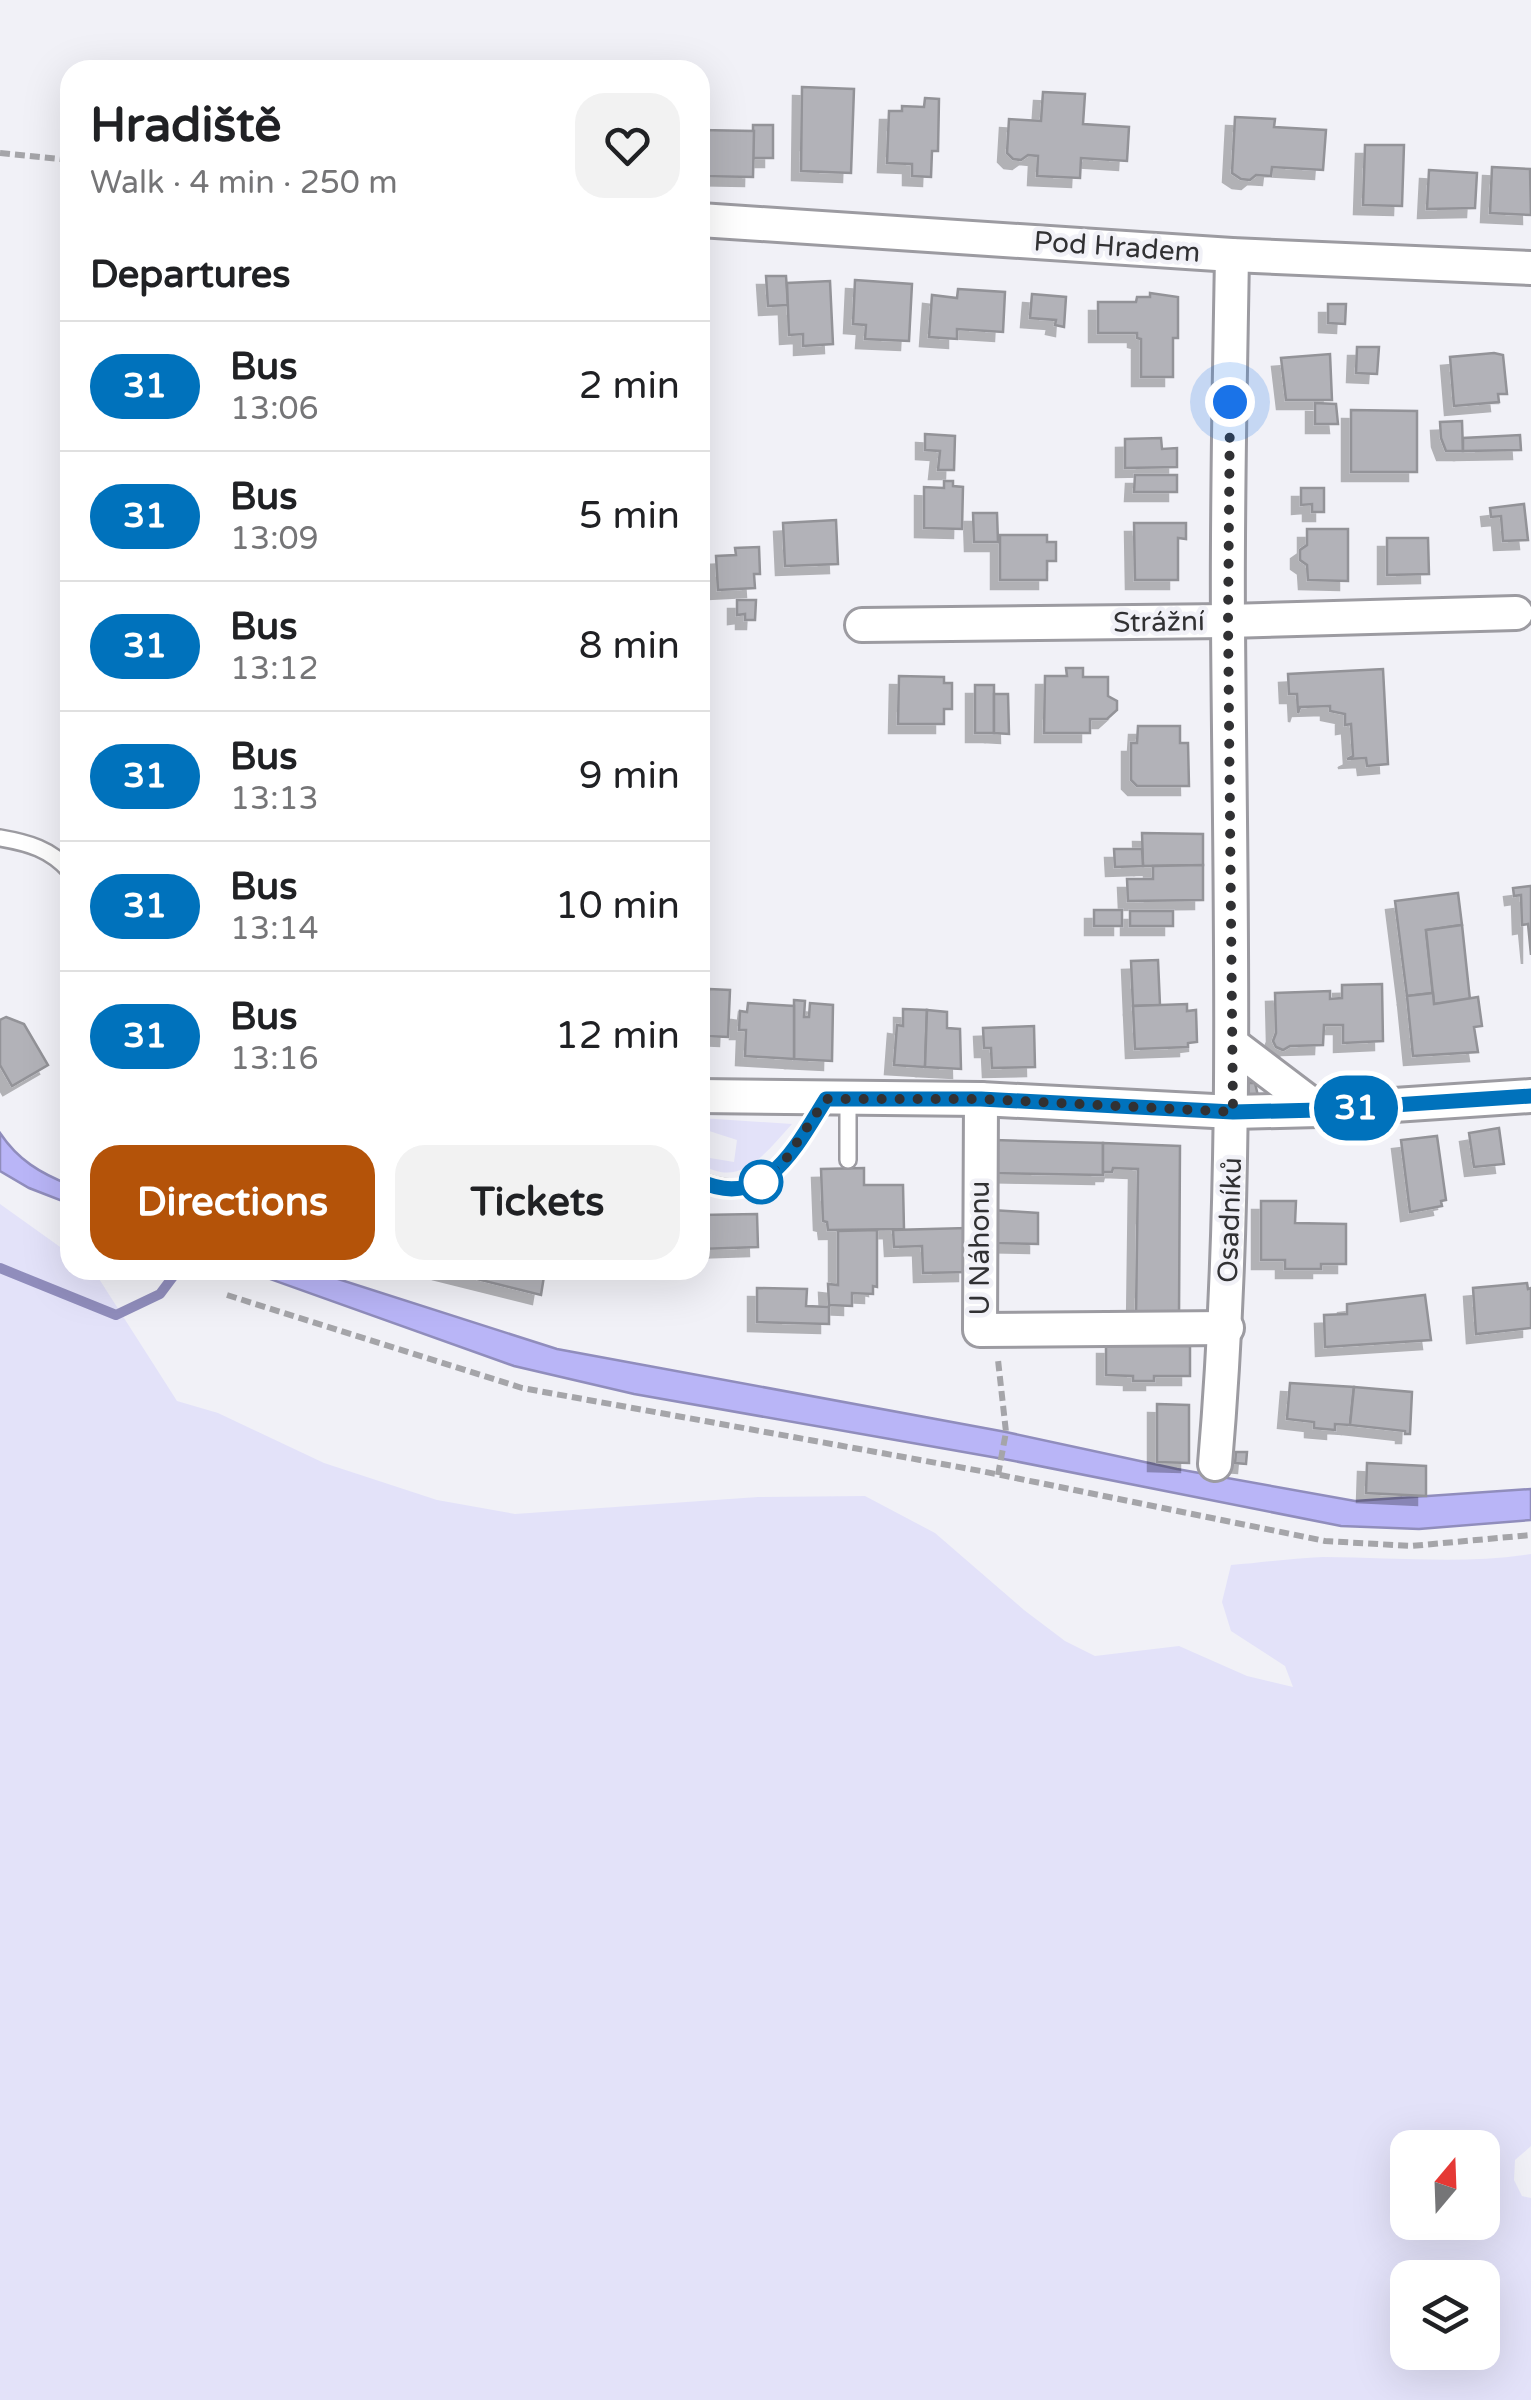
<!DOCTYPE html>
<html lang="en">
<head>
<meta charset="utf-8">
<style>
	body { margin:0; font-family:"Varela Round",sans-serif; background:#f2f2f2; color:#202124; height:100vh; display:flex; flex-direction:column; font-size:38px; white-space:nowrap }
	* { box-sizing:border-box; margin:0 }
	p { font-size:32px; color:#757577 }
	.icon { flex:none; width:55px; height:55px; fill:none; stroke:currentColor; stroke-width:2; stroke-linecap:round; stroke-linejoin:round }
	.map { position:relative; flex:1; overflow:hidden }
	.side { position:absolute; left:60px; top:60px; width:650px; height:1220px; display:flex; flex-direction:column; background:#fff; border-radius:30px; box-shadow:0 10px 40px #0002 }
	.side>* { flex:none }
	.badge { padding:0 20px; border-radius:32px; font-size:35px; line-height:65px }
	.needle { width:65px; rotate:19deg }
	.controls { position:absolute; left:1390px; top:2130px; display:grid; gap:20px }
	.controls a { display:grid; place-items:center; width:110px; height:110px; border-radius:20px; background:#fff; box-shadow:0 10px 40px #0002; font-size:50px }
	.you { position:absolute; width:50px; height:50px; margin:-25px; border:8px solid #fff; border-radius:50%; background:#1a73e8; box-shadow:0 0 0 15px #1a73e833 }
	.map>.badge { position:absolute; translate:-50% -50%; box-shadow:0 0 0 5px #fff }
	h2 { padding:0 30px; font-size:38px; line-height:90px }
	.round { display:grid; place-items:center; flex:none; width:105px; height:105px; border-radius:30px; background:#f2f2f2 }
	.head { display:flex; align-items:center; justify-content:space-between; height:170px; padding:0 30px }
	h1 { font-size:48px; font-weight:800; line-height:75px }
	.action { display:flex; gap:20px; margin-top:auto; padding:20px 30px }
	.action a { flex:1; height:115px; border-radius:30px; background:#b45309; color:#fff; font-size:40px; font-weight:800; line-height:115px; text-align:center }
	.action a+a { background:#f2f2f2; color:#202124 }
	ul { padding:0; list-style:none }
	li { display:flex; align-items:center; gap:30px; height:130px; padding:0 30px; border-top:2px solid #e0e0e0 }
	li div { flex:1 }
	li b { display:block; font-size:38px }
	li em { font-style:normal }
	li .badge { min-width:110px; font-weight:700; text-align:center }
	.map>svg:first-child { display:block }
</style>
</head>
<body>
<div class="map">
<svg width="1531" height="2400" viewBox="0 0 1531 2400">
	<defs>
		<filter id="shadow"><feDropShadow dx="-9" dy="9" stdDeviation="0" flood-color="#0004"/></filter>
	</defs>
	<rect width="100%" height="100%" fill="#f1f1f7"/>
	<!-- green -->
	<g fill="#e3e2f9" fill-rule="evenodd">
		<path d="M700,1118L792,1124C767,1151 740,1191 700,1163ZM706,1130L737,1140L734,1162L704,1157Z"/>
		<path d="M0,1204L70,1254V1270L94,1271L177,1401L218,1413L324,1463L437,1500L515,1514L758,1497L865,1496L935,1533L1024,1610L1065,1641L1095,1656L1179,1646L1247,1676L1293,1687L1285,1666L1231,1631L1222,1602L1231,1565C1261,1563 1292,1558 1323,1557C1393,1557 1461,1565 1531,1554V2146L1515,2160L1514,2180L1522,2196L1531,2198V2400H0ZM1408,2148H1482V2222H1408ZM1408,2278H1482V2352H1408Z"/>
	</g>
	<!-- water -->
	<g fill="#b9b5f7" stroke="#908dbc" stroke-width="2.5">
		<path d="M0,1133C18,1160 40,1173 70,1185V1204L29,1188L0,1171Z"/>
		<path d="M245,1270H310L557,1349L1006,1432L1177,1469L1355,1501L1531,1489V1520L1419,1529L1341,1526L1009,1460L634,1394L514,1366Z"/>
	</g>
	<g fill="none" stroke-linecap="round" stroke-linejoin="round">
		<!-- stream -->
		<path stroke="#908dbc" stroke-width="10" d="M0,1268L116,1315L160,1294L178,1270"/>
	</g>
	<!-- building -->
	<g fill="#b2b2b8" stroke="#939398" stroke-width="2.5" filter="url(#shadow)">
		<path d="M802,87L854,89L851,173L801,171Z"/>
		<path d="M1043,92L1085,94L1083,124L1129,127L1127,161L1081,158L1080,178L1037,176L1038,156L1028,155L1021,160L1013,159L1007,153L1009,119L1041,121Z"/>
		<path d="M925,98L939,99L938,151H932L931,177L912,176V164L887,163L889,111H902V106L924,107Z"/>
		<path d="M1235,117L1275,119L1274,127L1326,130L1323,170L1272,167L1271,176L1256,175L1250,180L1241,179L1232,173Z"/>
		<rect x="753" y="125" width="20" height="33"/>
		<path d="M700,130L754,131L753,177L700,176Z"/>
		<path d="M1365,145H1404L1402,206L1363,205Z"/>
		<path d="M1492,167L1530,169L1531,215L1490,213Z"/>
		<path d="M1429,170L1477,173L1475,208L1427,209Z"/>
		<path d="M700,273H707L708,302H700Z"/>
		<path d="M766,276H786L788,305L768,306Z"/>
		<path d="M855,280L912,284L909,341L865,339L866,325L853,324Z"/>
		<path d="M830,281L833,344L803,346V334L789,335L787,283Z"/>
		<path d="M958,289L1005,292L1003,332L957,329V339L929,337L932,295L957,298Z"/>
		<path d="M1150,293L1178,297V338H1173V377H1141V339L1137,338V333H1098V302H1136L1137,297H1150Z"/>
		<path d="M1032,294L1066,297L1064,327L1055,325L1056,320L1030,318Z"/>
		<path d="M1328,304H1346L1345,324L1328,323Z"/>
		<path d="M1357,347H1379L1377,374L1356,373Z"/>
		<path d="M1494,353L1503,355L1507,394H1498L1499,402L1454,406L1450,357Z"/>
		<path d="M1330,354L1332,400H1286L1281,358Z"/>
		<path d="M1315,403L1336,404L1338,424H1315Z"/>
		<path d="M1351,410L1417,411V472H1351Z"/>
		<path d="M1462,421L1463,451H1446L1441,438L1440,422Z"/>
		<path d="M925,434L955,436L954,470H938L940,451L925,450Z"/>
		<path d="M1520,435L1521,450L1463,451V438Z"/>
		<path d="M1161,438L1162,449L1177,448V467L1125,468V439Z"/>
		<path d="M1135,475H1177V492H1134Z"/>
		<path d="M944,481H953V486L963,487L962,529L924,528V487L944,488Z"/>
		<path d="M1301,488H1324V512H1312V504L1301,505Z"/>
		<path d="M1524,504L1528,540L1503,541L1501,516L1491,517L1490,508Z"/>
		<path d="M973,513H997L998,542H974Z"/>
		<path d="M836,520L838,564L785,566L783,523Z"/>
		<path d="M1134,523H1186V539L1178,538V580H1135Z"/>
		<path d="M1307,529H1348V581L1308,580L1307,565L1300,560V550L1307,545Z"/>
		<path d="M1000,535H1047V542H1056V561H1047V580H1000Z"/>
		<path d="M1387,538H1428L1429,574L1387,575Z"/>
		<path d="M759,547L760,574H754L755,588L718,590L716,556L736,555L735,548Z"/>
		<path d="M737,600H756L755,620H745V614L737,615Z"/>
		<path d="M1066,668H1083V677H1108V696L1117,701V710L1107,719H1090V733H1044L1045,676H1067Z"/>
		<path d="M1383,669L1388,764L1367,766L1366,758L1347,759L1353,756L1351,724L1345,725V714L1330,711V706L1300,707L1298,713L1297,694H1289L1288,674Z"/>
		<path d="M899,676L944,677V683H952V709H944V724H898Z"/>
		<rect x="975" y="685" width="19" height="48"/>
		<path d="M994,694H1008L1009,734L994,733Z"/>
		<path d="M1138,726H1180V743H1188L1189,786H1137L1131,780V743H1137Z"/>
		<path d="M1142,833L1203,834V865L1143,866Z"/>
		<path d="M1114,849H1142L1143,866L1115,867Z"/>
		<path d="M1153,866L1203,865V900L1128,901L1127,879H1153Z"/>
		<path d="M1531,886V955L1528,924L1522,925L1521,895L1514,896L1513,888Z"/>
		<path d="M1458,893L1462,925L1426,930L1433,993L1407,996L1395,901Z"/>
		<rect x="1094" y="910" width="28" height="16"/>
		<rect x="1130" y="911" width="43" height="15"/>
		<path d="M1462,925L1470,1000L1434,1004L1426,930Z"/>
		<path d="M1158,960L1160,1005L1133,1006L1131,961Z"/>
		<path d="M1382,984L1383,1041L1343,1043V1025H1324L1323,1045L1290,1046L1283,1050L1276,1047L1273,1041L1276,1033L1275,993L1330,991V999L1342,998V985Z"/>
		<path d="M709,989L730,990L728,1037L707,1036Z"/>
		<path d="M1433,993L1434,1004L1478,997L1482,1026L1474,1027L1478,1052L1413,1056L1407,996Z"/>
		<path d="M794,1000L805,1001L804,1017H809L810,1003L833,1005L832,1061L794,1059Z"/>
		<path d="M748,1003L794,1006V1059L745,1056L746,1030H739L740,1011L747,1012Z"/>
		<path d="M1187,1004V1011L1196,1010L1197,1042L1188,1043V1047L1135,1049L1133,1006Z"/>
		<path d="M903,1009L927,1010L925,1067L894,1065L897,1025L903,1026Z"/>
		<path d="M927,1010L947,1012V1028L960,1029L961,1069L925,1067Z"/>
		<path d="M6,1017L24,1024L48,1065L12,1086L0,1065V1020Z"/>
		<path d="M1034,1026L1035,1067L992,1068L991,1048H984L983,1028Z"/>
		<path d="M1244,1083H1255L1258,1096H1242Z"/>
		<path d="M1499,1128L1504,1164L1474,1167L1469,1133Z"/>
		<path d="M1437,1136L1446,1200L1441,1201L1442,1206L1410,1212L1401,1140Z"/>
		<path d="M993,1140L1103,1143V1175L992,1173Z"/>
		<path d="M1103,1143L1180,1146L1179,1316H1136L1138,1169L1113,1168L1112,1172H1103Z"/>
		<path d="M864,1168V1185H903L904,1229L828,1230L827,1222L823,1221L821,1169Z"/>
		<path d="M1261,1201H1296L1295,1223L1346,1224V1264H1321V1269H1285V1260H1261Z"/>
		<path d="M991,1210L1038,1213V1244L990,1243Z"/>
		<path d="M757,1214L758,1247L700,1249V1215Z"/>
		<path d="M967,1228V1272L923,1273L922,1246L894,1247L893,1230Z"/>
		<path d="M877,1230V1287L873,1286V1294L852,1293V1306L829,1305L828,1284L838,1285V1231Z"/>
		<path d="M441,1270H545L541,1295Z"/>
		<path d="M1527,1283L1528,1289L1531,1288V1328L1476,1334L1473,1288Z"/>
		<path d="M757,1288L807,1289L806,1306L829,1307V1324L757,1322Z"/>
		<path d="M1425,1295L1431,1340L1325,1347L1324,1315L1347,1314V1304Z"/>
		<path d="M1106,1345L1190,1346V1376H1154V1381H1133V1376L1106,1375Z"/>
		<path d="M1290,1383L1354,1387L1350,1425L1335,1424V1430L1314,1428V1422L1287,1419Z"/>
		<path d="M1354,1387L1412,1392L1410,1434H1405V1431L1350,1425Z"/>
		<path d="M1157,1404L1189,1405V1463L1157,1462Z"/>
		<path d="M1236,1452H1247L1246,1464L1235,1463Z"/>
		<path d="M1367,1463L1426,1466V1496L1366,1493Z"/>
	</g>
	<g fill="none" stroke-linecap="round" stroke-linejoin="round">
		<defs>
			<g id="service">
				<path d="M0,838C29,843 50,849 70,871"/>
				<path d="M848,1160V1099"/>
				<path d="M700,1180C765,1212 798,1145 826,1099"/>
			</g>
			<g id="minor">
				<path d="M700,220L1232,255L1531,268"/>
				<path d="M862,625L1228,621L1516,613"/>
				<path d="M1232,1044L1319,1110"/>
				<path d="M700,1096L981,1099L1233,1112L1319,1110L1531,1096"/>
				<path d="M981,1099L980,1330L1227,1328"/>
				<path d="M1215,1464C1239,1184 1230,905 1228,625C1227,502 1230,378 1232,255"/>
			</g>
		</defs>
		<!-- service casing -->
		<use href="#service" stroke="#9c9ba1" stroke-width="20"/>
		<!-- minor casing -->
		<use href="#minor" stroke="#9c9ba1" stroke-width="38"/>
		<!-- path -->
		<g stroke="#a5a5a9" stroke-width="6" stroke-dasharray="10 5" stroke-linecap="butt">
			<path d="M0,153L70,160"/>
			<path d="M227,1295L522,1388L981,1471L1325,1541L1411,1546L1531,1535"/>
			<path d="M998,1475L1006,1432L998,1360"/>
		</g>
		<!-- service -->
		<use href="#service" stroke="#fff" stroke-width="15"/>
		<!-- minor -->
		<use href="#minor" stroke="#fff" stroke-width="32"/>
	</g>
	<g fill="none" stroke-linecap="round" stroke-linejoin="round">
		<defs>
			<path id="line" d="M700,1181C765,1212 797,1145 826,1099H981L1233,1112L1319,1110L1531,1096"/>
		</defs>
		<!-- line casing -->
		<use href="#line" stroke="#fff" stroke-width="22"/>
		<!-- line -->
		<use href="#line" stroke="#0072bc" stroke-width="15"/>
		<!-- walk -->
		<path stroke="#313133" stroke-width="10" stroke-dasharray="0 18" d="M761,1182L782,1165L826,1099H981L1233,1112L1228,621L1230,402"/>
	</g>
	<!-- markers -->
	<circle fill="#fff" stroke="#0072bc" stroke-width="5" cx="761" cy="1182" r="20"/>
	<g text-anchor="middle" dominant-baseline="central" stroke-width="9" stroke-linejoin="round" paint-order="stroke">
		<!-- street labels -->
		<g font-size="28" fill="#313133" stroke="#f1f1f7">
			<text transform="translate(1117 247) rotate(4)">Pod Hradem</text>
			<text transform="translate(1159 622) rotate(-1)">Strážní</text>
			<text transform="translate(1230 1220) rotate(-88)">Osadníků</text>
			<text transform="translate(980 1248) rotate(-90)">U Náhonu</text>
		</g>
	</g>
</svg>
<div class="controls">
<a><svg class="needle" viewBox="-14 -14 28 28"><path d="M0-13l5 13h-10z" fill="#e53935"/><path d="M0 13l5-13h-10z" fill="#757577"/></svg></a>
<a><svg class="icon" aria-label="layers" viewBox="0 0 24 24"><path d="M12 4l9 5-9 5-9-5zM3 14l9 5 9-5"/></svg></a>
</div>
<div class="you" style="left:1230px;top:402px"></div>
<b class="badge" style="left:1356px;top:1108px;background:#0072bc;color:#fff">31</b>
<section class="side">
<div class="head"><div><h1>Hradiště</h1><p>Walk · 4 min · 250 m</p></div><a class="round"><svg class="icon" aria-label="heart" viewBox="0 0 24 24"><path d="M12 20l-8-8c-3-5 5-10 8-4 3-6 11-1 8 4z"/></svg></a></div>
<h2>Departures</h2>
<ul>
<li><span class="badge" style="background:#0072bc;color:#fff">31</span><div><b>Bus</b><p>13:06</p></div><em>2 min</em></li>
<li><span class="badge" style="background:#0072bc;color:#fff">31</span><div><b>Bus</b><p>13:09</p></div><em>5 min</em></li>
<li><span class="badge" style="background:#0072bc;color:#fff">31</span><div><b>Bus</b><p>13:12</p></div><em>8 min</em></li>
<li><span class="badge" style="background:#0072bc;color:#fff">31</span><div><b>Bus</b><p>13:13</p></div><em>9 min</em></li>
<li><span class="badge" style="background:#0072bc;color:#fff">31</span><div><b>Bus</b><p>13:14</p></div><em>10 min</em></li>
<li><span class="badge" style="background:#0072bc;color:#fff">31</span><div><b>Bus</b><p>13:16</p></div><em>12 min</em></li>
</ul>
<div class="action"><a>Directions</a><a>Tickets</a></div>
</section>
</div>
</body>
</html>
